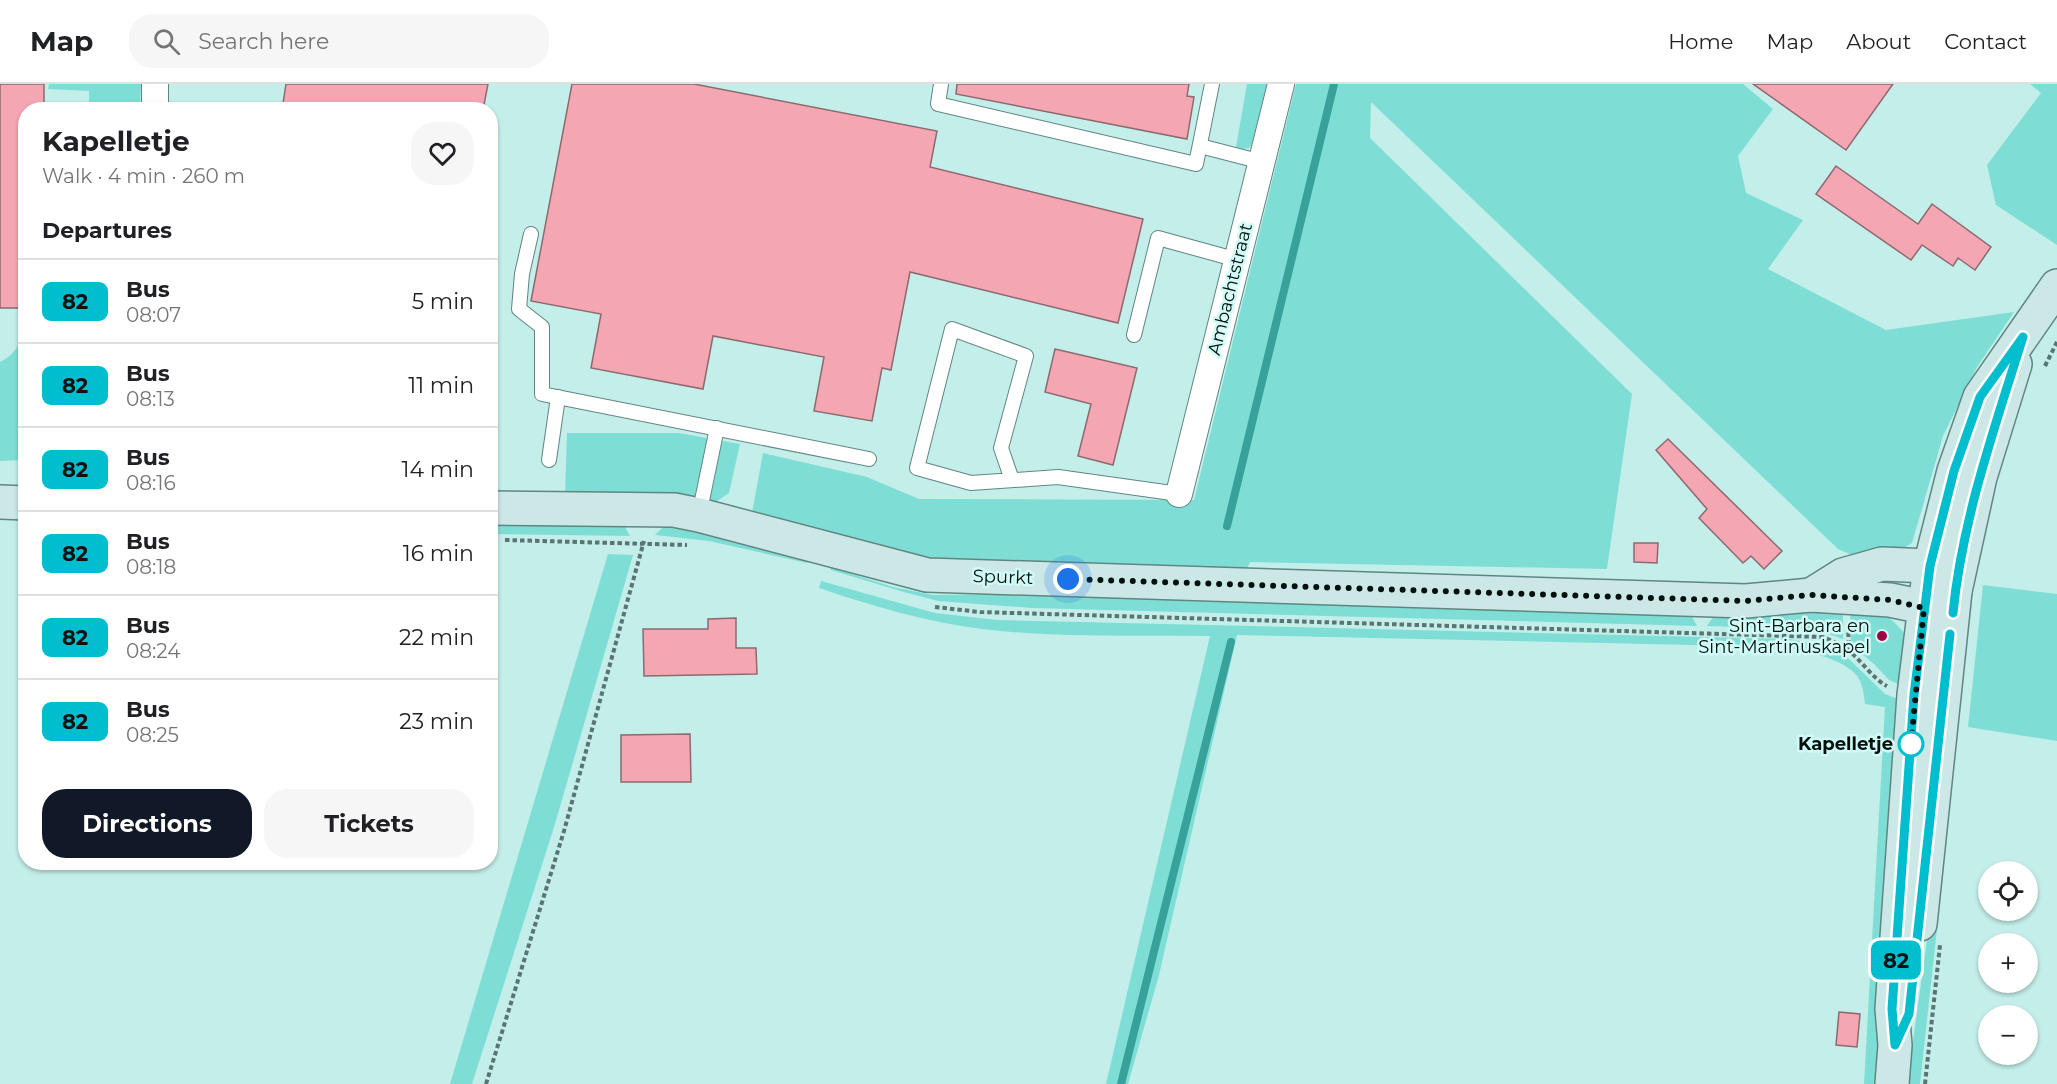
<!DOCTYPE html>
<html lang="en">
<head>
<meta charset="utf-8">
<style>
	body { margin:0; font-family:Montserrat,sans-serif; background:#f6f6f6; color:#202124; height:100vh; display:flex; flex-direction:column; font-size:22px; white-space:nowrap }
	* { box-sizing:border-box; margin:0 }
	p { font-size:20px; color:#757577 }
	.icon { flex:none; width:33px; height:33px; fill:none; stroke:currentColor; stroke-width:2; stroke-linecap:round; stroke-linejoin:round }
	.map { position:relative; flex:1; overflow:hidden }
	.details { position:absolute; left:18px; top:18px; width:480px; height:768px; display:flex; flex-direction:column; background:#fff; border-radius:24px; box-shadow:0 2px 4px #0004 }
	.details>* { flex:none }
	.badge { padding:0 12px; border-radius:9px; font-size:21px; line-height:39px }
	.controls { position:absolute; left:1978px; top:777px; display:grid; gap:12px }
	.controls a { display:grid; place-items:center; width:60px; height:60px; border-radius:50%; background:#fff; box-shadow:0 2px 4px #0004; font-size:30px }
	.you { position:absolute; width:30px; height:30px; margin:-15px; border:4px solid #fff; border-radius:50%; background:#1a73e8; box-shadow:0 0 0 9px #1a73e833 }
	.map>.badge { position:absolute; translate:-50% -50%; box-shadow:0 0 0 3px #fff }
	h2 { padding:0 24px; font-size:22px; line-height:54px }
	.round { display:grid; place-items:center; flex:none; width:63px; height:63px; border-radius:24px; background:#f6f6f6 }
	.headline { display:flex; align-items:center; justify-content:space-between; height:102px; padding:0 24px }
	h1 { font-size:28px; font-weight:700; line-height:45px }
	.action { display:flex; gap:12px; margin-top:auto; padding:12px 24px }
	.action a { flex:1; height:69px; border-radius:24px; background:#111827; color:#fff; font-size:24px; font-weight:700; line-height:69px; text-align:center }
	.action a+a { background:#f6f6f6; color:#202124 }
	ul { padding:0; list-style:none }
	li { display:flex; align-items:center; gap:18px; height:84px; padding:0 24px; border-top:2px solid #e0e0e0 }
	li div { flex:1 }
	li b { display:block; font-size:22px }
	li em { font-style:normal }
	li .badge { min-width:66px; font-weight:700; text-align:center }
	header { display:flex; align-items:center; gap:36px; box-sizing:border-box; height:84px; padding:0 30px; background:#fff; border-bottom:2px solid #e0e0e0 }
	header strong { font-size:28px }
	nav { display:flex; gap:33px; margin-inline-start:auto; font-size:21px }
	.search { width:420px; height:54px; background:#f6f6f6; display:flex; align-items:center; gap:15px; box-sizing:border-box; padding:0 21px; border-radius:24px; color:#757577; font-size:22px }
	.map>svg:first-child { display:block }
</style>
</head>
<body>
<header>
<strong>Map</strong>
<div class="search"><svg class="icon" aria-label="search" viewBox="0 0 24 24"><circle cx="10" cy="10" r="6"/><path d="M15 15l6 6"/></svg>Search here</div>
<nav><a>Home</a><a>Map</a><a>About</a><a>Contact</a></nav>
</header>
<div class="map">
<svg width="2057" height="1000" viewBox="0 0 2057 1000">
	<rect width="100%" height="100%" fill="#c4eee9"/>
	<!-- green -->
	<g fill="#7eded5">
		<path d="M49,0H141L140,25H89V7L48,5Z"/>
		<path d="M1247,0H1268L1254,57L1249,64L1242,65L1236,63Z"/>
		<path d="M1296,0H1743L1773,25L1738,72L1746,109L1803,136L1768,185L1886,246L2014,228L1977,283L1943,352L1912,459L1886,475L1859,474L1838,465L1371,18L1370,54L1632,310L1607,485L1250,478L1245,490L907,475L752,429L763,369L867,393L919,415L1194,416Z"/>
		<path d="M2030,0H2057V161L1996,121L1987,81L2041,9Z"/>
		<path d="M22,230H26L25,376L0,377V278C20,268 25,251 22,230Z"/>
		<path d="M567,349H679L740,360L729,409L717,417L703,418L565,412Z"/>
		<path d="M491,439L617,440L625,443L630,452L491,450Z"/>
		<path d="M665,441L693,444L808,475L807,479L709,457L655,451Z"/>
		<path d="M608,470L633,471L555,740L472,1000H450Z"/>
		<path d="M830,483L893,503L933,511L1014,510L1690,529L1697,542L1032,524L938,517L900,507L831,486Z"/>
		<path d="M821,497L935,529L997,536L1789,555L1826,562L1847,573L1885,610L1908,619L1878,1000H1864L1885,623L1865,620C1864,611 1863,602 1858,593C1845,575 1806,567 1785,563L1237,551L1159,891L1128,1000H1106L1210,552C1135,551 1058,554 982,545C927,538 872,522 819,504Z"/>
		<path d="M1983,501L2057,510V657L1968,643Z"/>
		<path d="M1850,522C1883,527 1888,529 1909,555L1907,604L1889,596L1874,580L1851,561Z"/>
		<path d="M1843,523V555L1814,545L1707,542L1715,530Z"/>
		<path d="M1959,626L1945,772L1920,1000H1907Z"/>
	</g>
	<g fill="none" stroke-linecap="round" stroke-linejoin="round">
		<!-- stream -->
		<g stroke="#38a29a" stroke-width="8">
			<path d="M1227,442L1334,0"/>
			<path d="M1121,1000L1231,558"/>
		</g>
	</g>
	<!-- building -->
	<g fill="#f5a6b3" stroke="#8c6a6f" stroke-width="1.5">
		<path d="M0,0H44V26H26V224H0Z"/>
		<path d="M286,0H488L483,26H282Z"/>
		<path d="M572,0H694L937,47L930,83L1143,135L1118,239L910,188L891,286L882,284L872,337L814,327L824,273L713,252L703,305L591,284L601,230L531,217Z"/>
		<path d="M957,0H1189L1187,12L1194,13L1187,55L956,10Z"/>
		<path d="M1753,0H1893L1846,66Z"/>
		<path d="M1836,82L1918,140L1932,120L1991,163L1975,186L1958,174L1953,182L1922,161L1911,176L1816,110Z"/>
		<path d="M1055,265L1137,284L1113,381L1078,372L1091,320L1045,308Z"/>
		<path d="M1668,355L1782,467L1764,485L1751,472L1743,479L1699,434L1707,425L1656,366Z"/>
		<path d="M1634,459H1658L1657,479L1634,478Z"/>
		<path d="M736,534V564H756L757,590L644,592L643,545H708V535Z"/>
		<path d="M690,650L691,698H621V651Z"/>
		<path d="M1839,928L1860,930L1857,963L1836,961Z"/>
	</g>
	<g fill="none" stroke-linecap="round" stroke-linejoin="round">
		<defs>
			<g id="lane">
				<path d="M941,0L938,20L1196,80L1212,0"/>
				<path d="M1200,62L1262,78"/>
				<path d="M531,150L522,190L519,225L542,243V310L869,375"/>
				<path d="M1134,251L1158,154L1238,176"/>
				<path d="M549,376L558,313"/>
				<path d="M1012,396L1001,364L1026,272L952,245L917,384L971,399L1058,393L1179,410"/>
				<path d="M699,431L717,344"/>
			</g>
			<g id="street">
				<path d="M155,26V0"/>
				<path d="M1179,410L1281,0"/>
			</g>
			<g id="secondary">
				<path d="M0,418L26,419"/>
				<path d="M490,424L674,426L699,431L927,491L1746,517L1811,511L1890,516L1924,523L1955,507"/>
				<path d="M1811,511L1843,491L1882,480L1930,482L1945,497"/>
				<path d="M1920,840L1955,507L1980,393L2015,280"/>
				<path d="M1892,1000L1895,961L1892,925L1914,611L1930,482L1954,387L1980,313L2057,202"/>
			</g>
		</defs>
		<!-- lane casing -->
		<use href="#lane" stroke="#608682" stroke-width="16"/>
		<!-- street casing -->
		<use href="#street" stroke="#608682" stroke-width="28"/>
		<!-- secondary casing -->
		<use href="#secondary" stroke="#608682" stroke-width="36"/>
		<!-- path -->
		<g stroke="#597471" stroke-width="4" stroke-dasharray="4.5 3" stroke-linecap="butt">
			<path d="M2045,282L2057,258"/>
			<path d="M505,456L687,461"/>
			<path d="M935,523L980,528L1823,553C1832,557 1840,560 1848,566C1862,577 1872,594 1887,602"/>
			<path d="M1848,541L1849,566"/>
			<path d="M486,1000L564,747L644,457"/>
			<path d="M1925,1000L1940,861"/>
		</g>
		<!-- lane -->
		<use href="#lane" stroke="#fff" stroke-width="14"/>
		<!-- street -->
		<use href="#street" stroke="#fff" stroke-width="26"/>
		<!-- secondary -->
		<use href="#secondary" stroke="#cbe8e6" stroke-width="33"/>
	</g>
	<g fill="none" stroke-linecap="round" stroke-linejoin="round">
		<defs>
			<path id="line" d="M1950,550L1909,930L1895,961L1892,925L1914,611L1930,482L1954,387L1980,313L2023,253C1995,342 1962,436 1953,529"/>
		</defs>
		<!-- line casing -->
		<use href="#line" stroke="#fff" stroke-width="14"/>
		<!-- line -->
		<use href="#line" stroke="#00becd" stroke-width="9"/>
		<!-- walk -->
		<path stroke="#02100e" stroke-width="6" stroke-dasharray="0 10.8" d="M1068,495L1746,517L1811,511L1890,516L1924,524L1911,660"/>
	</g>
	<!-- markers -->
	<circle fill="#9f0142" stroke="#d1fbf6" stroke-width="2" cx="1882" cy="552" r="6"/>
	<circle fill="#fff" stroke="#00becd" stroke-width="3" cx="1911" cy="660" r="12"/>
	<g text-anchor="middle" dominant-baseline="central" stroke-width="5" stroke-linejoin="round" paint-order="stroke">
		<!-- street labels -->
		<g font-size="18" fill="#02100e" stroke="#d1fbf6">
			<text transform="translate(1230 205) rotate(-76)">Ambachtstraat</text>
			<text transform="translate(1003 493) rotate(2)">Spurkt</text>
		</g>
		<!-- poi labels -->
		<g font-size="18" fill="#02100e" stroke="#d1fbf6" text-anchor="end">
			<text x="1870" y="542">Sint-Barbara en<tspan x="1870" dy="21">Sint-Martinuskapel</tspan></text>
		</g>
		<!-- stop labels -->
		<g font-size="18" font-weight="bold" fill="#02100e" stroke="#d1fbf6" text-anchor="end">
			<text x="1893" y="660">Kapelletje</text>
		</g>
	</g>
</svg>
<div class="controls">
<a><svg class="icon" aria-label="locate" viewBox="0 0 24 24"><circle cx="12" cy="12" r="6"/><path d="M12 2v4M12 18v4M2 12h4M18 12h4"/></svg></a>
<a>+</a>
<a>−</a>
</div>
<div class="you" style="left:1068px;top:495px"></div>
<b class="badge" style="left:1896px;top:876px;background:#00becd;color:#111">82</b>
<section class="details">
<div class="headline"><div><h1>Kapelletje</h1><p>Walk · 4 min · 260 m</p></div><a class="round"><svg class="icon" aria-label="heart" viewBox="0 0 24 24"><path d="M12 20l-8-8c-3-5 5-10 8-4 3-6 11-1 8 4z"/></svg></a></div>
<h2>Departures</h2>
<ul>
<li><span class="badge" style="background:#00becd;color:#111">82</span><div><b>Bus</b><p>08:07</p></div><em>5 min</em></li>
<li><span class="badge" style="background:#00becd;color:#111">82</span><div><b>Bus</b><p>08:13</p></div><em>11 min</em></li>
<li><span class="badge" style="background:#00becd;color:#111">82</span><div><b>Bus</b><p>08:16</p></div><em>14 min</em></li>
<li><span class="badge" style="background:#00becd;color:#111">82</span><div><b>Bus</b><p>08:18</p></div><em>16 min</em></li>
<li><span class="badge" style="background:#00becd;color:#111">82</span><div><b>Bus</b><p>08:24</p></div><em>22 min</em></li>
<li><span class="badge" style="background:#00becd;color:#111">82</span><div><b>Bus</b><p>08:25</p></div><em>23 min</em></li>
</ul>
<div class="action"><a>Directions</a><a>Tickets</a></div>
</section>
</div>
</body>
</html>
